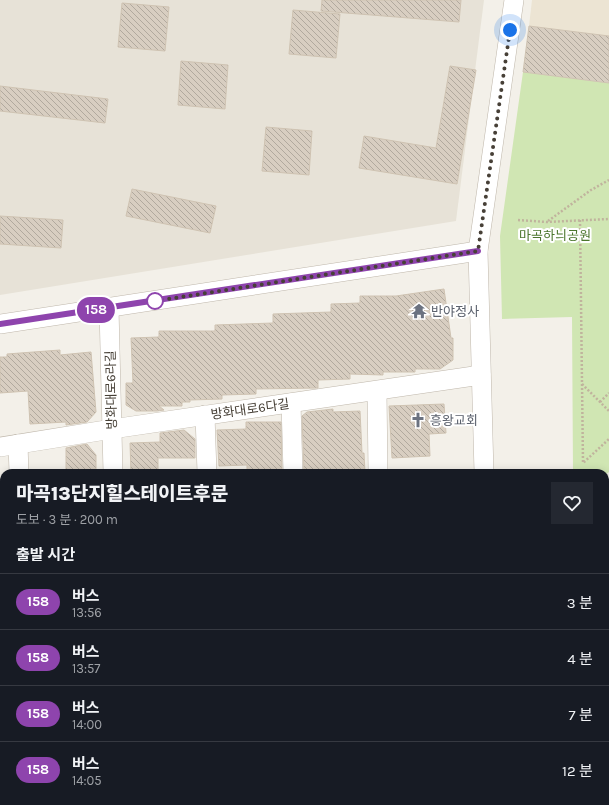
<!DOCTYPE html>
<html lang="ko">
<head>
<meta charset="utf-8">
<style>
	body { margin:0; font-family:Karla,"Noto Sans KR",sans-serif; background:#242831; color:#f1f3f6; height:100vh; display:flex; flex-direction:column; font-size:15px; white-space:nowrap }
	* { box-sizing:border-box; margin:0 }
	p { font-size:13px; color:#9ea1a6 }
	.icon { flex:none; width:22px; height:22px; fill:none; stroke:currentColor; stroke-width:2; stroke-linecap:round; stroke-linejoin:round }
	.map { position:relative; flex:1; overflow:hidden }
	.sheet { position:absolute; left:0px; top:469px; width:609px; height:336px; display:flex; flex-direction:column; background:#171b24; border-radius:12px 12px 0 0; box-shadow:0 2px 10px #0003 }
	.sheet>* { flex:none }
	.badge { padding:0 8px; border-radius:13px; font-size:14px; line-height:26px }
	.you { position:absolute; width:20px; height:20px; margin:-10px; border:3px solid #fff; border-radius:50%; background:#1a73e8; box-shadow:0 0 0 6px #1a73e833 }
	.map>.badge { position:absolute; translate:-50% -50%; box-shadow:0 0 0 2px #fff }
	h2 { padding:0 16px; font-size:15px; line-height:36px }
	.round { display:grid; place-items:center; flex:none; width:42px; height:42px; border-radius:0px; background:#242831 }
	.summary { display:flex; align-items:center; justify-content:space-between; height:68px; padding:0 16px }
	h1 { font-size:19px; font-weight:800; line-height:30px }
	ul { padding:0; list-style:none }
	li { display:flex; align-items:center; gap:12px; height:56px; padding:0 16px; border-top:1px solid #363941 }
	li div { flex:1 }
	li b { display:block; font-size:15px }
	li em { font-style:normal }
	li .badge { min-width:44px; font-weight:700; text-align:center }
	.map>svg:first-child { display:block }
</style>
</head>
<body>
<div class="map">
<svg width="609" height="805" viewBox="0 0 609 805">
	<defs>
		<pattern id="building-back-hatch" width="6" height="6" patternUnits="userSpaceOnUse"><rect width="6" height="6" fill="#d8cec1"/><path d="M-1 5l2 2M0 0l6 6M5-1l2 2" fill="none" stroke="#b1a99e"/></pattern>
	</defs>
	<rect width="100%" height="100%" fill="#f3f0e9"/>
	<!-- residential -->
	<path fill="#e7e2d7" d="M0,0H484L456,221L0,295Z"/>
	<!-- commercial -->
	<path fill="#f4e6d5" d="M609,741V805H541L545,801H605V745Z"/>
	<!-- education -->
	<path fill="#ece4d3" d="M532,0H609V36L529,26Z"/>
	<!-- park -->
	<path fill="#d0e6b3" d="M523,72L609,83V472L605,475V473H573L572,317L502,319L500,236Z"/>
	<!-- building -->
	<g fill="url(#building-back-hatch)" stroke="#cfc3b2">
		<path d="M322,0H461L459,22L321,11Z"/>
		<path d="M122,3L169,7L165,51L118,47Z"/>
		<path d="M293,10L340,14L336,58L289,54Z"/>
		<path d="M529,26L609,36V83L523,72Z"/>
		<path d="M181,61L228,65L225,109L178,105Z"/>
		<path d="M450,66L476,70L457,184L359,168L364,136L436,148Z"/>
		<path d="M0,86L108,99L105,123L0,111Z"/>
		<path d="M266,127L312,131L309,175L262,171Z"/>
		<path d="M132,189L216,206L210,233L126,216Z"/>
		<path d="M0,216L63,220L61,248L0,244Z"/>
		<path d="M444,289L451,338H453V360L440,369H415V372H383V375L350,374V379L318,380V388L256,389V394L222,395V399L190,400V402H182V406H159L164,410L157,411H136L126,405V383H133L131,338L159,337V331H215V325L273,323V314L331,312V304L360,303V296H396Z"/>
		<path d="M60,350V355L91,352L96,412L87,422L66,425V422L30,424L28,391L0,393V357H7V354Z"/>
		<path d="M444,404L446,433L429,434L430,456L392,458L389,406Z"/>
		<path d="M333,409V412L360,411L362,453H364L365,473H304L302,416L307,412Z"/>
		<path d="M246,422H281L282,473H247V465L219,466L217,430L246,429Z"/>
		<path d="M184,430L195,439V458H158V473H131L130,443L160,442V433Z"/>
		<path d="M87,444L96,455V473H66V448Z"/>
	</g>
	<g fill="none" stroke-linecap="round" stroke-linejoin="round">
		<defs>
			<g id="minor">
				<path d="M109,308L113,473"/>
				<path d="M0,324L478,251"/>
				<path d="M377,391L378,473"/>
				<path d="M291,403L293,473"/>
				<path d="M205,415L207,473"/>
				<path d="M18,444L19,473"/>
				<path d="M0,447L112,429L481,375"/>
				<path d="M484,473L478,251L514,0"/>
				<path d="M605,678L609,674"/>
				<path d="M0,713H4"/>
				<path d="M121,801V805"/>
				<path d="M245,801L249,805"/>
				<path d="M331,805L335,801"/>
				<path d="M473,805L477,801"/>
			</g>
		</defs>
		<!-- minor casing -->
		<use href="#minor" stroke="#bfb7ab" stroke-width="20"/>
		<!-- path -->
		<g stroke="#c0b39d" stroke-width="2.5" stroke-dasharray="2 2" stroke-linecap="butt">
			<path d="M518,220L547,222L609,219"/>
			<path d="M580,220L583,463L609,439"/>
			<path d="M548,221L591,190L609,180"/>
			<path d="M582,384L609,411"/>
			<path d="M600,402L609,393"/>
		</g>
		<!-- minor -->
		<use href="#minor" stroke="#fff" stroke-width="19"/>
	</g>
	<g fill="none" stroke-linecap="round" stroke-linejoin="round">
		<defs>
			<path id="line" d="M0,324L478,251"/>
		</defs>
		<!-- line casing -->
		<use href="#line" stroke="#fff" stroke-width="9"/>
		<!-- line -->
		<use href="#line" stroke="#8e44ad" stroke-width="6"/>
		<!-- walk -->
		<path stroke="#474037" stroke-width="4" stroke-dasharray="0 7.2" d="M155,301L478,251L510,30"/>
	</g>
	<!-- icons -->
	<defs>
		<symbol id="temple-bare" viewBox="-9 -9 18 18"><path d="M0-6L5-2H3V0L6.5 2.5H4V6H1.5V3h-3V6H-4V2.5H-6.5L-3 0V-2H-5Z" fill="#6b7280" stroke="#fff" stroke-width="2.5" paint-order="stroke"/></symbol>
		<symbol id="church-bare" viewBox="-9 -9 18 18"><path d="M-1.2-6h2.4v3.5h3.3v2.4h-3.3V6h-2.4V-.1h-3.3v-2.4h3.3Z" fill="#6b7280" stroke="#fff" stroke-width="2.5" paint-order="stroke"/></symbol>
	</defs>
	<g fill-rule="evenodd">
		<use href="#temple-bare" x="408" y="300" width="22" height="22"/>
		<use href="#church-bare" x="407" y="409" width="22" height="22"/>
	</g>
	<!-- markers -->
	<circle fill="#fff" stroke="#8e44ad" stroke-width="2" cx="155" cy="301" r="8"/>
	<g text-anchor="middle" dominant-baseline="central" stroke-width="4" stroke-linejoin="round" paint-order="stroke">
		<!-- park labels -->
		<g font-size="13" fill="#4b762d" stroke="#fff">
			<text x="555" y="235">마곡하늬공원</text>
		</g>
		<!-- worship labels -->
		<g font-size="13" fill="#5b616d" stroke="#fff" text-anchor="start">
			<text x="431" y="311">반야정사</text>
			<text x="430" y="420">흥왕교회</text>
		</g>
		<!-- street labels -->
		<g font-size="13" fill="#474037" stroke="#fff">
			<text transform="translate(111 390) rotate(-91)">방화대로6라길</text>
			<text transform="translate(250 409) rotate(-8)">방화대로6다길</text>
		</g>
	</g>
</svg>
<div class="you" style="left:510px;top:30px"></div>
<b class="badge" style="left:96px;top:310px;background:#8e44ad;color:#fff">158</b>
<section class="sheet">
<div class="summary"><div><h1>마곡13단지힐스테이트후문</h1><p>도보 · 3 분 · 200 m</p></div><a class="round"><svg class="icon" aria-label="heart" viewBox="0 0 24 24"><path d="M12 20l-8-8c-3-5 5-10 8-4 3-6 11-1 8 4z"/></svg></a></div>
<h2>출발 시간</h2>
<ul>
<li><span class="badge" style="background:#8e44ad;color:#fff">158</span><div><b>버스</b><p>13:56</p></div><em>3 분</em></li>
<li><span class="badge" style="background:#8e44ad;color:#fff">158</span><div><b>버스</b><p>13:57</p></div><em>4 분</em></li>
<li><span class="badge" style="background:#8e44ad;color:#fff">158</span><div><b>버스</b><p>14:00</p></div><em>7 분</em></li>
<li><span class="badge" style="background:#8e44ad;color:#fff">158</span><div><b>버스</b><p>14:05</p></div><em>12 분</em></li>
</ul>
</section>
</div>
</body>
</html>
